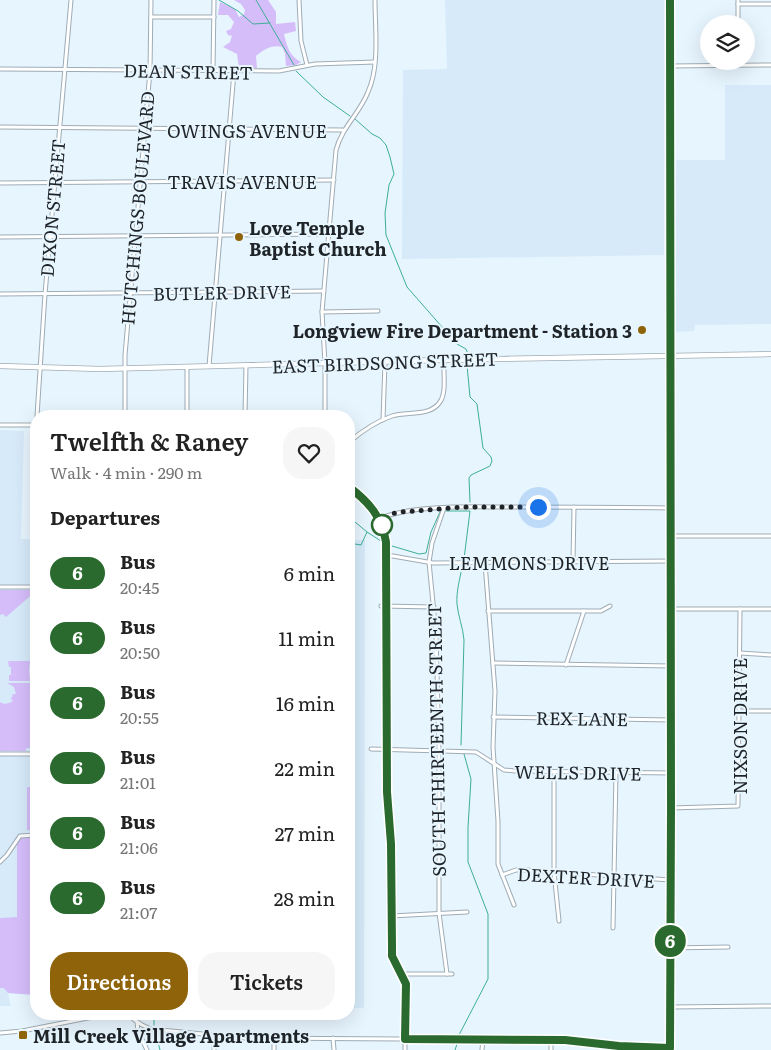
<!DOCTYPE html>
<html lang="en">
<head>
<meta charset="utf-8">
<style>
	body { margin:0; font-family:Literata,serif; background:#f6f6f6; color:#222; height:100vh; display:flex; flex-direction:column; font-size:19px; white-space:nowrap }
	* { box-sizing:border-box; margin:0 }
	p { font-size:16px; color:#767676 }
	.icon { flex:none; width:28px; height:28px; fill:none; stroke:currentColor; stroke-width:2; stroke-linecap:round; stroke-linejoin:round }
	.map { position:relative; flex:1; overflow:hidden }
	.drawer { position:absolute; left:30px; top:410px; width:325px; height:610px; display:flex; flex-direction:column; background:#fff; border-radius:20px; box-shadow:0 5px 20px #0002 }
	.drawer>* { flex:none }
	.badge { padding:0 10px; border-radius:16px; font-size:18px; line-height:32px }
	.tools { position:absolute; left:700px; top:15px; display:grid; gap:10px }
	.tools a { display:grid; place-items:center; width:55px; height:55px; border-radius:50%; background:#fff; box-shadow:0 5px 20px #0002; font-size:25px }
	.you { position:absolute; width:25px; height:25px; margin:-12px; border:4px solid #fff; border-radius:50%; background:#1a73e8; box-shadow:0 0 0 8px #1a73e833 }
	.map>.badge { position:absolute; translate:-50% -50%; box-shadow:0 0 0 2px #fff }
	h2 { padding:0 20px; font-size:19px; line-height:45px }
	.round { display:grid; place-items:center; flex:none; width:52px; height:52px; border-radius:20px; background:#f6f6f6 }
	.summary { display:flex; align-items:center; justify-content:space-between; height:85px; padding:0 20px }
	h1 { font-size:24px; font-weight:600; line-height:38px }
	.button { display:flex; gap:10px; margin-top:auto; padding:10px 20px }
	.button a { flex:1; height:58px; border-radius:20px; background:#8e6309; color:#fff; font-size:20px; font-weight:600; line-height:58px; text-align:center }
	.button a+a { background:#f6f6f6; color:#222 }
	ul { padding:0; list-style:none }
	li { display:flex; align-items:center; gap:15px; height:65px; padding:0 20px }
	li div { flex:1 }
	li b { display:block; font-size:19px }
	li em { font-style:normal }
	li .badge { min-width:55px; font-weight:700; text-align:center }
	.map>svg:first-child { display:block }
</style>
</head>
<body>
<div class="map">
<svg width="771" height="1050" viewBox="0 0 771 1050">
	<rect width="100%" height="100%" fill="#e7f5fe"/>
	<!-- built -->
	<g fill="#d6eaf9">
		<path d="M445,0H665L664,255L402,259L403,70L447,69Z"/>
		<path d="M725,85H771V324L695,325L694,331L676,332L674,160H725Z"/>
		<path d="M0,430L24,431L21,539H36V995L8,993L11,1006H0Z"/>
		<path d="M349,540H365L364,1008H349Z"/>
	</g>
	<!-- green -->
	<g fill="#d5bdfa">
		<path d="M234,0H268L276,12V24L295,22L296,31L284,34C287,46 289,56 301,62L296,65L286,66L285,53L282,47C272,44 263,50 256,56L257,68H239L237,54L223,47L230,42L232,36L228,35L226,31L231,29L234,22L228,15H218L220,2L235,9L239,17L244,14L245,10L241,4Z"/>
		<path d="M0,590H36V591L6,617L3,614L0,615Z"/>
		<path d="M8,661H30L29,671L30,681H9V675H11V667H9Z"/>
		<path d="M7,683H36V748H26V751H0V702C4,705 8,704 13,701L11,699L13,694H16L14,687Z"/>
		<path d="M27,787H36V831L27,830Z"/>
		<path d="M36,835V995L8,993L4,988H0V918L17,917V840L19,837Z"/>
	</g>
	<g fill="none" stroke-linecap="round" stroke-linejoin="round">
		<!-- stream -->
		<g stroke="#3eaf94" stroke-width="1">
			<path d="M219,0L238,11L253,24L270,23"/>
			<path d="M256,0L294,65"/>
			<path d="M296,71L323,97L350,116"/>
			<path d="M355,119L372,134L380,138L386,145L390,157L394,174L389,185L385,213L386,235L407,287L457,344L466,349L468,354"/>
			<path d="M467,365L470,397L477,404L483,448L491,457L492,461L490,466L471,475L469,478L470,502"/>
			<path d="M446,511H470L464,559"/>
			<path d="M349,517L367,532"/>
			<path d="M349,543L361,545L367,532L381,541"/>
			<path d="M392,546L419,554L426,553L431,532L440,512"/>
			<path d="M461,745L464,640C463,627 458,616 457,604C456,592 460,579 462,567"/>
			<path d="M154,1025V1014"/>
			<path d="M156,1034L160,1050"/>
			<path d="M459,1035L488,979V914L468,862V827L471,779L464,754"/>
			<path d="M455,1050L457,1044"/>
		</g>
		<defs>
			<g id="minor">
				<path d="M299,0L301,41L307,65"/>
				<path d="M738,0V24"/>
				<path d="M738,4H771"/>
				<path d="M151,17H214"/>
				<path d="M670,66L771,65"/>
				<path d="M0,69L279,71L315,64L375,62"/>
				<path d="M213,71L214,0"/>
				<path d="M0,127L343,130"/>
				<path d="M0,183L334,180"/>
				<path d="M0,237L329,234"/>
				<path d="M0,294L324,291"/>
				<path d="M322,312L378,311"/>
				<path d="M209,366L234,72"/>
				<path d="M187,367V416"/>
				<path d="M37,416L45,294L71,0"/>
				<path d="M125,416V355L150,71L151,0"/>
				<path d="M245,416L246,365"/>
				<path d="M325,416V363L322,312L336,150C342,127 360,113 368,92C380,66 375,28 375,0"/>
				<path d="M383,420L385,362"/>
				<path d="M0,425H36"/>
				<path d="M349,442C361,432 377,421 392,416C407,411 430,417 440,402C447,392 443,372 444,360"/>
				<path d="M349,488C369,502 382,517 386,542L387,792L391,845L392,946V956L405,984V1050"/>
				<path d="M444,508L432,543L429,562L436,634L439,750V913L447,974"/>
				<path d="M379,519C412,504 475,507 511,507C564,507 618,507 671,508"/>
				<path d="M671,536H771"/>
				<path d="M387,555L433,563L671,561"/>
				<path d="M573,562L574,507"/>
				<path d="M485,563L495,691L493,747L498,821V864L514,905"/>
				<path d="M0,587H36"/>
				<path d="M381,606L434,607"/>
				<path d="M671,609H771"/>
				<path d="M488,611H601L610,606"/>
				<path d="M740,653L771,655"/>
				<path d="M493,663L671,666"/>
				<path d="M566,665L584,611"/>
				<path d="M739,711H771"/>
				<path d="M493,717L671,720"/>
				<path d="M371,749L476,752L504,770L515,771L671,773"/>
				<path d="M0,754H36"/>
				<path d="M554,772V872L559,921"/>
				<path d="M671,808L738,806L740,609"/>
				<path d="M0,862L7,855L20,836L36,835"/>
				<path d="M502,875L516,870H526L670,880"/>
				<path d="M391,916L467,912"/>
				<path d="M613,928L616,773"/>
				<path d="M670,948L728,947"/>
				<path d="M401,974H452"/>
				<path d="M670,1007L771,1006"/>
				<path d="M126,1014L142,1025L151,1029L244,1038L565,1040L613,1045L669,1048"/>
				<path d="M137,1022L138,1031L147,1050"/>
				<path d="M0,1033L22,1031L108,1014"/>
				<path d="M333,1038L334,1050"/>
				<path d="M214,1050V1034"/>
				<path d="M274,1050V1038"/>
				<path d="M482,1050L483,1039"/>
				<path d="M551,1050V1040"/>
				<path d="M609,1050V1045"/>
			</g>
			<g id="tertiary">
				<path d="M0,366L100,369L444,360L771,354"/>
				<path d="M669,1050L671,808L670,0"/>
			</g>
		</defs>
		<!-- minor casing -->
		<use href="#minor" stroke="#9facb5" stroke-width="5"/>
		<!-- tertiary casing -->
		<use href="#tertiary" stroke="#9facb5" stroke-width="6"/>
		<!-- minor -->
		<use href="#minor" stroke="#fff" stroke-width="3"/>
		<!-- tertiary -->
		<use href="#tertiary" stroke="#fff" stroke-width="4.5"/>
	</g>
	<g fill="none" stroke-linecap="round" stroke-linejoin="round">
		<defs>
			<path id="line" d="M349,487C369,502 382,517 386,542L387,792L391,844L392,946V956L406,984L405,1039L565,1040L619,1046L670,1048L671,808L670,0"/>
		</defs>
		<!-- line casing -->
		<use href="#line" stroke="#fff" stroke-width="11"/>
		<!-- line -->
		<use href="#line" stroke="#2b6a2f" stroke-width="8"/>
		<!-- walk -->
		<path stroke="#1f2428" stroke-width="5" stroke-dasharray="0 9" d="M382,525L390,514L401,512L465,507H538"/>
	</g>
	<!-- markers -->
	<g fill="#8e6309" stroke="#e7f5fe" stroke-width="2">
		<circle cx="239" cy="237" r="5"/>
		<circle cx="642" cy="330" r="5"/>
		<rect x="18" y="1030" width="10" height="10" rx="2.5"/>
	</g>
	<circle fill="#fff" stroke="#2b6a2f" stroke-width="2.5" cx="382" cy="525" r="10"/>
	<g text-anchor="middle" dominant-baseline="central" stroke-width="4" stroke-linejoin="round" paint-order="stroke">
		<!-- street labels -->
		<g font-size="18" fill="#1f2428" stroke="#e7f5fe">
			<text transform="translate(188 71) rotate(1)">DEAN STREET</text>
			<text x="247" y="130">OWINGS AVENUE</text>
			<text x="242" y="181">TRAVIS AVENUE</text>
			<text transform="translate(52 208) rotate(-85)">DIXON STREET</text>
			<text transform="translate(137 208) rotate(-85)">HUTCHINGS BOULEVARD</text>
			<text transform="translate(222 292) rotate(-1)">BUTLER DRIVE</text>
			<text transform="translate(385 362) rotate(-2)">EAST BIRDSONG STREET</text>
			<text x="529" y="562">LEMMONS DRIVE</text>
			<text transform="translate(582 718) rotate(1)">REX LANE</text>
			<text transform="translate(739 726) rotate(-90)">NIXSON DRIVE</text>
			<text transform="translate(436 740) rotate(-91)">SOUTH THIRTEENTH STREET</text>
			<text transform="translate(578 772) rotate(1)">WELLS DRIVE</text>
			<text transform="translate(586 877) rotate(3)">DEXTER DRIVE</text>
		</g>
		<!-- poi labels -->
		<g font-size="18" font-weight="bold" fill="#1f2428" stroke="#e7f5fe" text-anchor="start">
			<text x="249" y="227">Love Temple<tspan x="249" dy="21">Baptist Church</tspan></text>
			<text x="632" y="330" text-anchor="end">Longview Fire Department - Station 3</text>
			<text x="33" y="1035">Mill Creek Village Apartments</text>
		</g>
	</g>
</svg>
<div class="tools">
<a><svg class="icon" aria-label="layers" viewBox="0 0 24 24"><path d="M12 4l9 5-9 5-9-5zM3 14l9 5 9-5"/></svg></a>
</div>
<div class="you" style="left:538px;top:507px"></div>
<b class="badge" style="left:670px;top:941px;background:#2b6a2f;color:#fff">6</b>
<section class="drawer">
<div class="summary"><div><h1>Twelfth &amp; Raney</h1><p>Walk · 4 min · 290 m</p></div><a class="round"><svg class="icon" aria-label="heart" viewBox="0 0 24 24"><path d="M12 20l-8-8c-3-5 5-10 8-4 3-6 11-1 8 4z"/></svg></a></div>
<h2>Departures</h2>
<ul>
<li><span class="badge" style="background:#2b6a2f;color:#fff">6</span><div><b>Bus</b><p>20:45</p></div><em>6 min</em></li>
<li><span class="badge" style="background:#2b6a2f;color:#fff">6</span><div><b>Bus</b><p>20:50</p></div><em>11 min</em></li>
<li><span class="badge" style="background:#2b6a2f;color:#fff">6</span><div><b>Bus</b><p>20:55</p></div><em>16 min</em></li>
<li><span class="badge" style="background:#2b6a2f;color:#fff">6</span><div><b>Bus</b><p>21:01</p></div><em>22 min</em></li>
<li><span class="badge" style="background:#2b6a2f;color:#fff">6</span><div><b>Bus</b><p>21:06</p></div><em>27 min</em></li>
<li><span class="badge" style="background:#2b6a2f;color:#fff">6</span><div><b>Bus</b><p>21:07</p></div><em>28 min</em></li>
</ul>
<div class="button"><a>Directions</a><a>Tickets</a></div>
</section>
</div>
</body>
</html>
